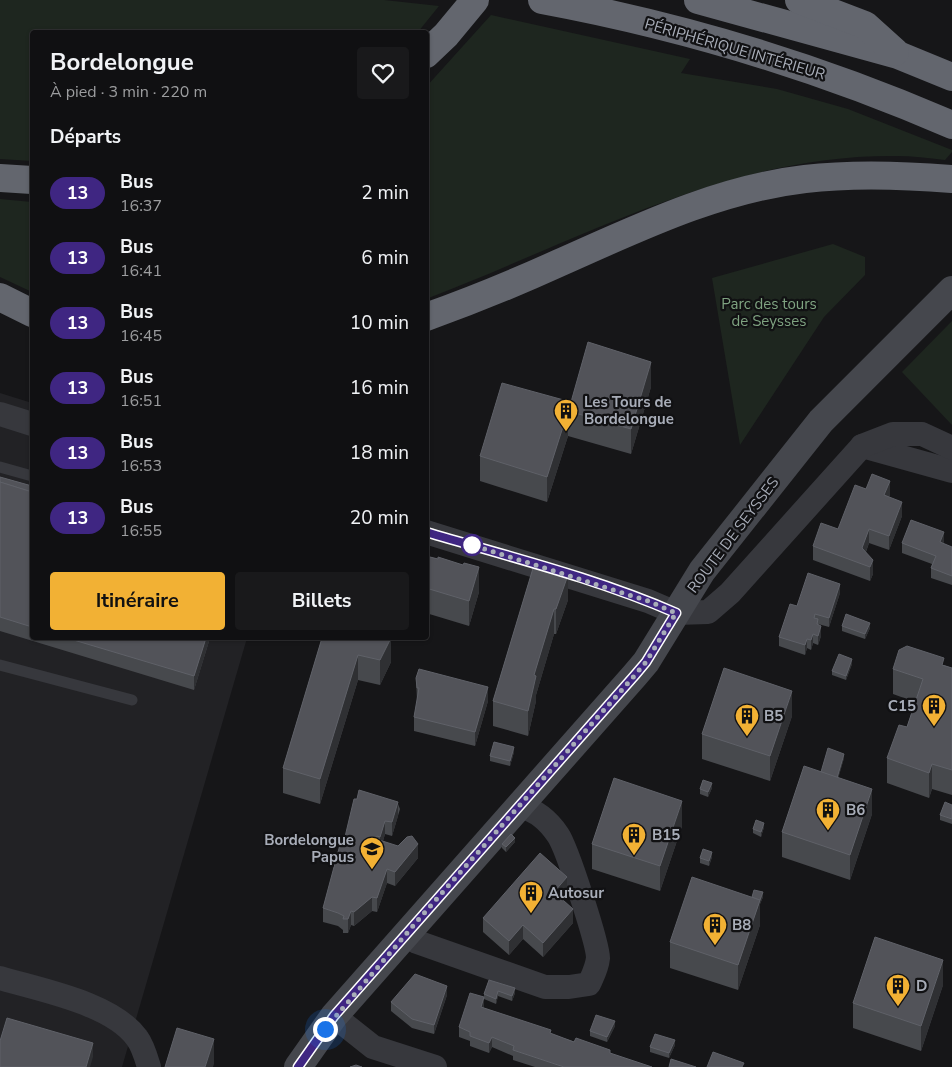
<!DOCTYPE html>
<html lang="fr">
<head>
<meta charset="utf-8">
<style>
	body { margin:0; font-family:"Nunito Sans",sans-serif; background:#19191b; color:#f1f3f6; height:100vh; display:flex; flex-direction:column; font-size:19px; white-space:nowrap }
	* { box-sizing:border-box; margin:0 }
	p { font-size:16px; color:#9c9d9f }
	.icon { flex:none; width:28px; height:28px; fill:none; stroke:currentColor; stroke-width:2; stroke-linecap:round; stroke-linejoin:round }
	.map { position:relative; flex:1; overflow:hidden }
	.sheet { position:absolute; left:30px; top:30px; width:399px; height:610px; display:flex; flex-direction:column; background:#101012; border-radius:5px; box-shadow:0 1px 4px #0004,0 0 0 1px #303032 }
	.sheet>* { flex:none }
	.badge { padding:0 10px; border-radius:16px; font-size:18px; line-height:32px }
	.you { position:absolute; width:25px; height:25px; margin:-12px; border:4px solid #fff; border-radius:50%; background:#1a73e8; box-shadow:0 0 0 8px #1a73e833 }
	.map>.badge { position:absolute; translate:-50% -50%; box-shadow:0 0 0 2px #fff }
	h2 { padding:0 20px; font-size:19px; line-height:45px }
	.round { display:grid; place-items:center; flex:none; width:52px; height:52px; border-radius:5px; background:#19191b }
	.head { display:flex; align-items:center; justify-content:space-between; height:85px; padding:0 20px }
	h1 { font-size:24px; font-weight:700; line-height:38px }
	.button { display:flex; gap:10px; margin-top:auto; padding:10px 20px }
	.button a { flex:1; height:58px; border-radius:5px; background:#f2b134; color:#111; font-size:20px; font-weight:700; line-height:58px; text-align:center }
	.button a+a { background:#19191b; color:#f1f3f6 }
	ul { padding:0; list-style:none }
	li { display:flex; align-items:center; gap:15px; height:65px; padding:0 20px }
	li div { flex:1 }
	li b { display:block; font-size:19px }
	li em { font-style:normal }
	li .badge { min-width:55px; font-weight:700; text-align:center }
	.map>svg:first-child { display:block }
</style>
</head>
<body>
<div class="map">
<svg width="952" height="1067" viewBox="0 0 952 1067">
	<rect width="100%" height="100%" fill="#161618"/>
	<!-- built -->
	<path fill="#222225" d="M0,393L32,403V638H247L122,1067H0Z"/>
	<!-- green -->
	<g fill="#1e261f">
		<path d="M0,0H384L439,6L418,32H32V161L0,159Z"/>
		<path d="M491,15L690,59L681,73L777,89L848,109L952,150V152L945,160C928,158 912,156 896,156C728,154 578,241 426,299V87Z"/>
		<path d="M0,199L32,202V292L0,277Z"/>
		<path d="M833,244L865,257V275L824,317L740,445L712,278Z"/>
		<path d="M952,321V425L902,372Z"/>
	</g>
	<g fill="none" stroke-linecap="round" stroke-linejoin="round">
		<!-- lane -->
		<g stroke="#37383d" stroke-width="11">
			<path d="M0,467L32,476"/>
			<path d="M0,665L132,700"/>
		</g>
		<!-- street -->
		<g stroke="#37383d" stroke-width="24">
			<path d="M0,414L32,424"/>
			<path d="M862,446L952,471"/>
			<path d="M426,532L648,601L676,613L708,612L730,593L862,446L893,434H922L952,448"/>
			<path d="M406,934L417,942L545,987H569L589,984C593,975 597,968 598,958C598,944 567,848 558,835C548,820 537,811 520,806"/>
			<path d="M0,978C40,990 112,1003 137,1038C143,1046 146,1057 149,1067"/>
			<path d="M334,1016L373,1047L435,1067"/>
		</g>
		<!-- secondary -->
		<path stroke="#45474d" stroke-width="28" d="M298,1067L334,1016L635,675L646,662L702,571L821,421L952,290"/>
		<!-- highway -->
		<g stroke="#63666e" stroke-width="28">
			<path d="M542,0C682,26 821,68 952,125"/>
			<path d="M698,0L898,55L952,77"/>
			<path d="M799,0L865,25L895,52"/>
			<path d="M426,54L446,35L475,0"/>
			<path d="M0,178L32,180"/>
			<path d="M0,297L32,313"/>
			<path d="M426,317C471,301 515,283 559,263C638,228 718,189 805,179C854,173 903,175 952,179"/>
		</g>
	</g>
	<!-- wall -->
	<g fill="#47494d">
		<path d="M651,387L631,454L568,436L547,502L480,481V456L571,402Z"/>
		<path d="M0,477L32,486V638H210L194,690L0,631Z"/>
		<path d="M866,489L890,495L889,497L902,516L889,550L869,543L866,552L873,574L870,581L813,560V546L838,529Z"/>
		<path d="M944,541L943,544L952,547V585L931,578V568L932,564L902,553V543Z"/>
		<path d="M426,556L438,559L463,565L479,592L469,626L426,613Z"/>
		<path d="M534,565L568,600L556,634H554L536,695V701L528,736L493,726V701Z"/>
		<path d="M840,593L829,627L818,624L821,636L818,645L813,643L811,650L807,648L805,655L779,646V637L797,606Z"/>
		<path d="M842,626L870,628L865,639L842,631Z"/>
		<path d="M322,638L391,662L380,685L358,680L320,804L283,793V768Z"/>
		<path d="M852,664L846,680L832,675V671Z"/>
		<path d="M944,665L952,668V795L932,789L929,798L887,783V758L907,727L915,702L893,694V669Z"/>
		<path d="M416,678L488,701L475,746L414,731V717L417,701Z"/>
		<path d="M792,716L770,781L702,759V734Z"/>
		<path d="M514,752L510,766L490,761V756Z"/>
		<path d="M844,758L838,778L872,814L850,880L782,857V832L821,772Z"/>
		<path d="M712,788L708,797L700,794V789Z"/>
		<path d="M398,804L400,809L392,836L385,834L383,841L418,858L395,886L387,883L377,912L372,911L354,926L351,925L348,933H343V930L338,926L323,922V908L344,841Z"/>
		<path d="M952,805V824L940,820V815Z"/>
		<path d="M682,826L660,891L592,869V844Z"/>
		<path d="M764,827L761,837L753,833V829Z"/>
		<path d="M515,842L506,852L502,848V844Z"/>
		<path d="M712,857L709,866L700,863V858Z"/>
		<path d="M567,890L561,898L573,923L543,957L523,939L509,955L483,932V918Z"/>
		<path d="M752,897H763L760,904V925L738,990L670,968V942Z"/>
		<path d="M489,980L515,993L512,1001L498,996L496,1004L484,999V1008L551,1034L652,1067H535L513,1060V1056L492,1047L489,1053L470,1046V1041L459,1037V1027L484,997V994Z"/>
		<path d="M943,985L921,1051L853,1028V1003Z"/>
		<path d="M447,995L434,1034L412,1028L391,1011V1002Z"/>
		<path d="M615,1026L607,1042L590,1036V1031Z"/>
		<path d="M675,1045L669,1058L650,1052V1047Z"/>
	</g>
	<!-- shaded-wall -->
	<g fill="#2f3033">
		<path d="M651,362V387L631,454V429Z"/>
		<path d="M568,411V436L547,502V477Z"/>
		<path d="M890,481V495L884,509V495Z"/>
		<path d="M902,502V516L889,550V536Z"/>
		<path d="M869,529V543L862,562V548Z"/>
		<path d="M944,532V541L940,552V542Z"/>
		<path d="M873,560V574L870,581V567Z"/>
		<path d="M479,567V592L469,626V601Z"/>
		<path d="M568,575V600L556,634V609Z"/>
		<path d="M840,584V593L829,627V618Z"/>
		<path d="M554,609V634L536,695V701L528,736V711L534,675Z"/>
		<path d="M870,623V628L865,639V634Z"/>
		<path d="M821,626V636L818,645V636Z"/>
		<path d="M813,634V643L811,650V640Z"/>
		<path d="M206,638H210L194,690V676Z"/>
		<path d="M391,638V662L380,685V660Z"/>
		<path d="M807,639V648L805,655V645Z"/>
		<path d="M358,655V680L320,804V779Z"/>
		<path d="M852,659V664L846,680V676Z"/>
		<path d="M488,687V701L475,746V732Z"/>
		<path d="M792,691V716L770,781V756Z"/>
		<path d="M514,747V752L510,766V761Z"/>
		<path d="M844,754V758L837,783V778Z"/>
		<path d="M932,764V789L929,798V773Z"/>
		<path d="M712,783V788L708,797V792Z"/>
		<path d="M872,789V814L850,880V855Z"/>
		<path d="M682,801V826L660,891V866Z"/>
		<path d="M398,802V816L392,836V822Z"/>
		<path d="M385,821V834L380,851V837Z"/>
		<path d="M764,823V827L761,837V832Z"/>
		<path d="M515,838V842L506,852V847Z"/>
		<path d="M418,844V858L395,886V872Z"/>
		<path d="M712,852V857L709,866V861Z"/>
		<path d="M387,869V883L377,912V898Z"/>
		<path d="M567,877V890L554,906V892Z"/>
		<path d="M763,892V897L760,904V925L738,990V965Z"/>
		<path d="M372,897V911L354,926V912Z"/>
		<path d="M573,909V923L543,957V943Z"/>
		<path d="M351,911V925L348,933V919Z"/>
		<path d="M523,925V939L509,955V941Z"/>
		<path d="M943,960V985L921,1051V1026Z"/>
		<path d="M447,986V995L434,1034V1025Z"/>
		<path d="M515,988V993L512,1001V996Z"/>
		<path d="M498,991V996L496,1004V999Z"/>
		<path d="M484,997V1007L481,1017V1007Z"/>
		<path d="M615,1021V1026L607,1042V1037Z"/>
		<path d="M492,1037V1047L489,1053V1043Z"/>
		<path d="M214,1039V1064L213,1067H205Z"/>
		<path d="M675,1040V1045L669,1058V1053Z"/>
		<path d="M93,1043V1057L90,1067H86Z"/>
	</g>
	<!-- building -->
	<g fill="#525359" stroke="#5f6168">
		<path d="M588,342L651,362L631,429L568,411L547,477L480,456L502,383L571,402Z"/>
		<path d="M872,474L890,481L884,495L902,502L889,536L869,529L862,548L873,560L870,567L813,546L821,523L838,529L855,485L866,489Z"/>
		<path d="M0,477L32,486V492L0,482Z"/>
		<path d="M0,482L32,492V627L0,617Z"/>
		<path d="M911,520L944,532L940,542L952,547V576L931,568L936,556L902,543Z"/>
		<path d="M426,556L438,559V557L463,565L464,563L479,567L469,601L426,588Z"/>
		<path d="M534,565L568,575L556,609H554L534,675L536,676L528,711L493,701Z"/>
		<path d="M808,573L840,584L829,618L815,614L814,618L818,619L817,624L821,626L818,636L813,634L811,640L807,639L805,645L779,637L790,604L797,606Z"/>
		<path d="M846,614L870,623L865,634L842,626Z"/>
		<path d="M67,638H206L194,676Z"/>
		<path d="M322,638H391L380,660L358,655L320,779L283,768Z"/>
		<path d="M907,646L944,658L942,665L952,668V770L932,764L929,773L887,758L899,725L907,727L923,679L893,669L899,650Z"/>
		<path d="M839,654L852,659L846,676L832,671Z"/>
		<path d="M724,668L792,691L770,756L702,734Z"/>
		<path d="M419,669L488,687L475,732L414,717L419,688H417L416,678Z"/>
		<path d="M494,742L514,747L510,761L490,756Z"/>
		<path d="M828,748L844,754L837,778L821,772Z"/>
		<path d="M804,766L872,789L850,855L782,832Z"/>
		<path d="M614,778L682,801L660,866L592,844Z"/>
		<path d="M703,780L712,783L708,792L700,789Z"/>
		<path d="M359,790L398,802L392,822L385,821L380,837L377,836L376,839L398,846L407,837L412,836L418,844L395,872L387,869L377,898L372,897L354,912L351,911L348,919H343L344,916L338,913L323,908L341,841H344L354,799H357Z"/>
		<path d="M945,802L952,805V819L940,815Z"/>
		<path d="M756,820L764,823L761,832L753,829Z"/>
		<path d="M511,834L515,838L506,847L502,844Z"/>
		<path d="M703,849L712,852L709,861L700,858Z"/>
		<path d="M540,853L567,877L554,892L573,909L543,943L523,925L509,941L483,918Z"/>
		<path d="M692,877L760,900L738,965L670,942Z"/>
		<path d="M754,890L763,892L760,900L752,897Z"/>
		<path d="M875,937L943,960L921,1026L853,1003Z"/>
		<path d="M415,974L447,986L434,1025L412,1019L391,1002Z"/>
		<path d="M489,980L515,988L512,996L498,991L496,999L484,994Z"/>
		<path d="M470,993L484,997L481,1007L551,1030L550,1033L574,1042L576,1038L610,1050V1053L652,1067H564L513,1050L514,1046L492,1037L489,1043L470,1036V1032L459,1027Z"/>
		<path d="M596,1015L615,1021L607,1037L590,1031Z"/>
		<path d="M7,1018L93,1043L86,1067H0V1041Z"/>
		<path d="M177,1028L214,1039L205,1067H165Z"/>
		<path d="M655,1034L675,1040L669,1053L650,1047Z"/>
		<path d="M713,1052L744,1063L742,1067H707Z"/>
		<path d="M671,1059L696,1067H669Z"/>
		<path d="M356,1065L362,1067H350Z"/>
	</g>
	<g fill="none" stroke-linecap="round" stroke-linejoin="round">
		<defs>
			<path id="line" d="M298,1067L334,1016L635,675L646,662L676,613C596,578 510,557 426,532"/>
		</defs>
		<!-- line casing -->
		<use href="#line" stroke="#fff" stroke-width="11"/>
		<!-- line -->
		<use href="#line" stroke="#3f2682" stroke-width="8"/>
		<!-- walk -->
		<path stroke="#a8adb8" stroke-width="5" stroke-dasharray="0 9" d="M325,1029L419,919L635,675L646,662L676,613L648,601L469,544L472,545"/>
	</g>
	<!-- icons -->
	<defs>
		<symbol id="building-pin" viewBox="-11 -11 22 30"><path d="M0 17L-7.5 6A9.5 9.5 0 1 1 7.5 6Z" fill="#f2b134" stroke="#111113"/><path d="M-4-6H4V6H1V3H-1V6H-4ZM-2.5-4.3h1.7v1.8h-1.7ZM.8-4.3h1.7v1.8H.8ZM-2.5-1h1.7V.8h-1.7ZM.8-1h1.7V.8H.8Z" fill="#111"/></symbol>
		<symbol id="school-pin" viewBox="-11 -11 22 30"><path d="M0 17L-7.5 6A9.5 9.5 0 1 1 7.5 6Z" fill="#f2b134" stroke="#111113"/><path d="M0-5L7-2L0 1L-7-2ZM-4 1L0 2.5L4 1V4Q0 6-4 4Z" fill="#111"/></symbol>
	</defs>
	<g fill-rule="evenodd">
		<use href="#building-pin" x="552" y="397" width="28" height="38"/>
		<use href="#building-pin" x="920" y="692" width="28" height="38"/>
		<use href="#building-pin" x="733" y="702" width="28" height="38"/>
		<use href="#building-pin" x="814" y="796" width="28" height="38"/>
		<use href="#building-pin" x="620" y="821" width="28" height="38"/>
		<use href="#school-pin" x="358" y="835" width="28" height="38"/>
		<use href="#building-pin" x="517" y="879" width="28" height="38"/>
		<use href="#building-pin" x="701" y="911" width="28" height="38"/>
		<use href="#building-pin" x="884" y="972" width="28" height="38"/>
	</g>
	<!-- markers -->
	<circle fill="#fff" stroke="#3f2682" stroke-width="2.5" cx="472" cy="545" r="10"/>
	<g text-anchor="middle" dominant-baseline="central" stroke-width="4.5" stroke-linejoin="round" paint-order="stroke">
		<!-- street labels -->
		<g font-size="15" fill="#a8adb8" stroke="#111113">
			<text transform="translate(735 49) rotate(16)">PÉRIPHÉRIQUE INTÉRIEUR</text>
			<text transform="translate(733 535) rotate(-53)">ROUTE DE SEYSSES</text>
		</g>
		<!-- park labels -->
		<g font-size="15" fill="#7fa381" stroke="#111113">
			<text x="769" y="304">Parc des tours<tspan x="769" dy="17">de Seysses</tspan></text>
		</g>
		<!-- poi labels -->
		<g font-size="15" font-weight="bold" fill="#a8adb8" stroke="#111113" text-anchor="start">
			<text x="584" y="402">Les Tours de<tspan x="584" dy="17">Bordelongue</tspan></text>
			<text x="916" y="706" text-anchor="end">C15</text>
			<text x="764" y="716">B5</text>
			<text x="846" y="810">B6</text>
			<text x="652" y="835">B15</text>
			<text x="354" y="840" text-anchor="end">Bordelongue<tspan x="354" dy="17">Papus</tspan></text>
			<text x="548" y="893">Autosur</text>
			<text x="732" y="925">B8</text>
			<text x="916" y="986">D</text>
		</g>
	</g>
</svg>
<div class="you" style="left:325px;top:1029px"></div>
<section class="sheet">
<div class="head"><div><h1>Bordelongue</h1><p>À pied · 3 min · 220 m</p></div><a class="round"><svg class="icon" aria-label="heart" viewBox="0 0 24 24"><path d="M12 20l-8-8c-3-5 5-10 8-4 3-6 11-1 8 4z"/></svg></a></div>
<h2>Départs</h2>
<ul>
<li><span class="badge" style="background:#3f2682;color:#fff">13</span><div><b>Bus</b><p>16:37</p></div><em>2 min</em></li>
<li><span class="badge" style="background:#3f2682;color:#fff">13</span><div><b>Bus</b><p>16:41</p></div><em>6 min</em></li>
<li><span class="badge" style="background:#3f2682;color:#fff">13</span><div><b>Bus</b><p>16:45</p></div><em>10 min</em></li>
<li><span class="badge" style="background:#3f2682;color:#fff">13</span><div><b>Bus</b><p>16:51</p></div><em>16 min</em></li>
<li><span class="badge" style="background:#3f2682;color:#fff">13</span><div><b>Bus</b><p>16:53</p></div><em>18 min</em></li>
<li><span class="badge" style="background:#3f2682;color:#fff">13</span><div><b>Bus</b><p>16:55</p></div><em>20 min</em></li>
</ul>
<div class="button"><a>Itinéraire</a><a>Billets</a></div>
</section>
</div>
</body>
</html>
